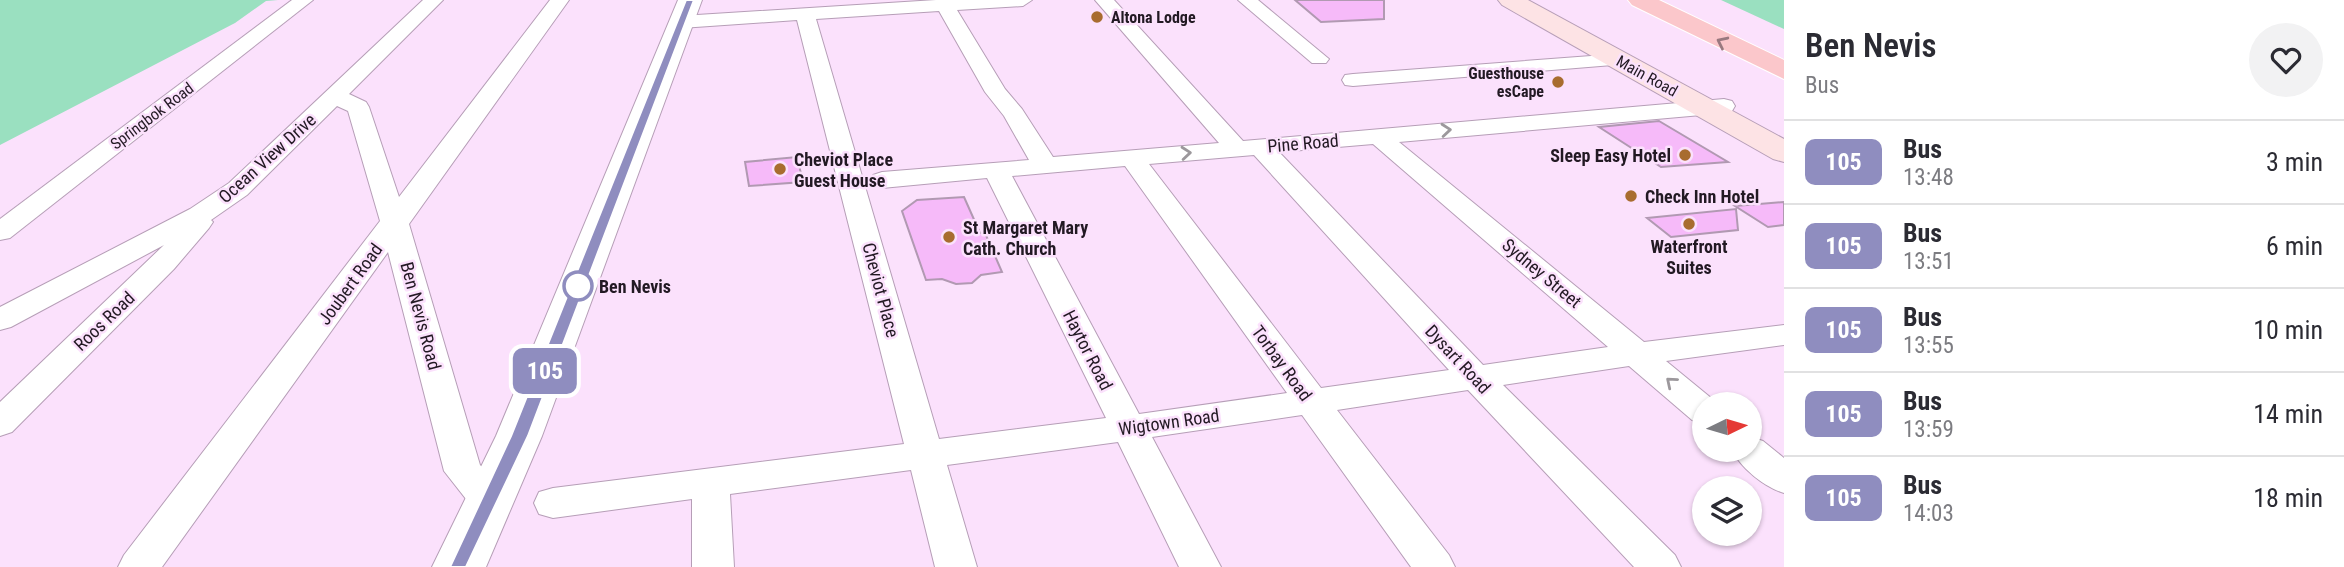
<!DOCTYPE html>
<html lang="en">
<head>
<meta charset="utf-8">
<style>
	body { margin:0; font-family:"Roboto Condensed",sans-serif; background:#f2f2f3; color:#2b2b33; height:100vh; display:flex; flex-direction:column; font-size:26px; white-space:nowrap }
	* { box-sizing:border-box; margin:0 }
	p { font-size:23px; color:#7c7c81 }
	.icon { flex:none; width:38px; height:38px; fill:none; stroke:currentColor; stroke-width:2; stroke-linecap:round; stroke-linejoin:round }
	.map { position:relative; flex:1; overflow:hidden }
	.sheet { display:flex; flex-direction:column; background:#fff; width:560px }
	.sheet>* { flex:none }
	.badge { padding:0 14px; border-radius:10px; font-size:24px; line-height:46px }
	.needle { width:46px; rotate:85deg }
	.controls { position:absolute; left:1692px; top:392px; display:grid; gap:14px }
	.controls a { display:grid; place-items:center; width:70px; height:70px; border-radius:50%; background:#fff; box-shadow:0 2px 5px #0004; font-size:35px }
	.map>.badge { position:absolute; translate:-50% -50%; box-shadow:0 0 0 4px #fff }
	.round { display:grid; place-items:center; flex:none; width:74px; height:74px; border-radius:37px; background:#f2f2f3 }
	.headline { display:flex; align-items:center; justify-content:space-between; height:119px; padding:0 21px }
	h1 { font-size:33px; font-weight:600; line-height:52px }
	ul { padding:0; list-style:none }
	li { display:flex; align-items:center; gap:21px; height:84px; padding:0 21px; border-top:2px solid #e1e1e2 }
	li div { flex:1 }
	li b { display:block; font-size:26px }
	li em { font-style:normal }
	li .badge { min-width:77px; font-weight:700; text-align:center }
	main { display:flex; flex:1; min-height:0 }
	.map>svg:first-child { display:block }
</style>
</head>
<body>
<main>
<div class="map">
<svg width="1784" height="567" viewBox="0 0 1784 567">
	<rect width="100%" height="100%" fill="#fbe1fc"/>
	<!-- green -->
	<g fill="#9ae0c0">
		<path d="M0,0H278L266,1L235,23L0,145Z"/>
		<path d="M1721,0H1784V29Z"/>
	</g>
	<!-- building -->
	<g fill="#f6baf9" stroke="#b199b2" stroke-width="2">
		<path d="M1295,0H1384V19L1321,22Z"/>
		<path d="M1659,121L1728,162L1661,167L1599,127Z"/>
		<path d="M797,157L803,182L749,186L745,162Z"/>
		<path d="M964,197L980,233H985L1002,272L981,275L972,283L956,284L942,279L926,280L902,211L917,200Z"/>
		<path d="M1784,202V225L1768,227L1735,206Z"/>
		<path d="M1736,209L1738,230L1671,237L1647,218Z"/>
	</g>
	<g fill="none" stroke-linecap="round" stroke-linejoin="round">
		<defs>
			<g id="minor">
				<path d="M292,0H313L10,238L0,240V219Z"/>
				<path d="M423,0H443L349,94L366,102L369,107L399,197L550,0H569L409,224L480,465L505,491L510,502L505,513L491,517L477,513L444,471L388,252L162,567H118L124,555L380,221L348,111L337,106L247,195L211,220L213,222L209,228L174,269L12,432L0,436V402L164,245L11,327L0,330V307L190,209L229,183Z"/>
				<path d="M936,0H1032L1023,6L957,10L1005,89L1022,109L1053,157L1219,143L1095,0H1114L1243,141L1724,99L1732,101L1735,106L1732,111L1724,113L1399,142L1644,342L1784,325V345L1666,361L1716,402L1717,404H1704V423L1692,420L1629,366L1503,385L1675,555L1681,567H1634L1468,390L1337,410L1449,555L1455,567H1411L1302,415L1152,437L1221,567H1179L1118,442L947,465L977,567H935L911,470L730,494L734,567H692V499L553,518L539,514L534,503L539,492L553,488L904,444L797,20L681,28L671,22L681,16ZM939,11L985,92L1004,116L1029,160L882,172L873,175L869,180L873,185L882,188L987,178L1106,418L939,439L816,19ZM1373,144L1608,347L1483,365L1279,152ZM1254,155L1449,370L1321,388L1149,164ZM1125,166L1287,393L1139,414L1012,176Z"/>
				<path d="M1238,0H1258L1329,59L1326,63H1312Z"/>
				<path d="M1618,54L1625,56L1628,60L1625,64L1353,86L1345,85L1342,80L1345,75L1353,74Z"/>
				<path d="M1750,437L1763,441L1784,458V493C1764,487 1741,468 1732,450H1750Z"/>
			</g>
			<path id="tertiary" d="M678,0H702L542,436L486,567H432L496,436Z"/>
			<path id="secondary" d="M1498,0H1528L1784,139V162L1773,159L1502,5Z"/>
			<path id="primary" d="M1628,0H1659L1784,60V79L1632,5Z"/>
		</defs>
		<!-- minor casing -->
		<use href="#minor" stroke="#b69eb7" stroke-width="2"/>
		<!-- tertiary casing -->
		<use href="#tertiary" stroke="#b69eb7" stroke-width="2"/>
		<!-- secondary casing -->
		<use href="#secondary" stroke="#b69eb7" stroke-width="2"/>
		<!-- primary casing -->
		<use href="#primary" stroke="#fff" stroke-width="2"/>
		<!-- minor -->
		<use href="#minor" fill="#fff" fill-rule="evenodd"/>
		<!-- tertiary -->
		<use href="#tertiary" fill="#fff" fill-rule="evenodd"/>
		<!-- secondary -->
		<use href="#secondary" fill="#fde3e5" fill-rule="evenodd"/>
		<!-- primary -->
		<use href="#primary" fill="#fbc7cb" fill-rule="evenodd"/>
	</g>
	<!-- one-way arrows -->
	<defs><path id="oneway-chevron" d="M-2-3.5L2.5 0L-2 3.5" fill="none" stroke-width="1.6" stroke-linecap="round" stroke-linejoin="round" transform="scale(1.75)"/></defs>
	<use stroke="#99797f" href="#oneway-chevron" transform="translate(1722 42) rotate(-154)"/>
	<g stroke="#9c989c">
		<use href="#oneway-chevron" transform="translate(1446 130) rotate(-5)"/>
		<use href="#oneway-chevron" transform="translate(1186 153) rotate(-5)"/>
		<use href="#oneway-chevron" transform="translate(1671 382) rotate(-140)"/>
	</g>
	<!-- line -->
	<path fill="#8f8dbf" stroke="#fff" stroke-width="2" d="M686,0H694L528,436L466,567H450L511,436Z"/>
	<!-- markers -->
	<g fill="#a86c2f" stroke="#fbe1fc" stroke-width="2.5">
		<circle cx="1097" cy="17" r="7"/>
		<circle cx="1558" cy="82" r="7"/>
		<circle cx="1685" cy="155" r="7"/>
		<circle cx="780" cy="169" r="7"/>
		<circle cx="1631" cy="196" r="7"/>
		<circle cx="1689" cy="224" r="7"/>
		<circle cx="949" cy="237" r="7"/>
	</g>
	<circle fill="#fff" stroke="#8f8dbf" stroke-width="3.5" cx="578" cy="286" r="14"/>
	<g text-anchor="middle" dominant-baseline="central" stroke-width="5" stroke-linejoin="round" paint-order="stroke">
		<!-- far-poi labels -->
		<g font-size="16" font-weight="bold" fill="#221923" stroke="#fbe1fc" text-anchor="start">
			<text x="1111" y="17">Altona Lodge</text>
			<text x="1544" y="73" text-anchor="end">Guesthouse<tspan x="1544" dy="18">esCape</tspan></text>
		</g>
		<!-- far-street labels -->
		<g font-size="16" fill="#221923" stroke="#fbe1fc">
			<text transform="translate(1647 76) rotate(29)">Main Road</text>
			<text transform="translate(152 116) rotate(-37)">Springbok Road</text>
		</g>
		<!-- street labels -->
		<g font-size="18" fill="#221923" stroke="#fbe1fc">
			<text transform="translate(1303 143) rotate(-5)">Pine Road</text>
			<text transform="translate(267 158) rotate(-42)">Ocean View Drive</text>
			<text transform="translate(1542 273) rotate(40)">Sydney Street</text>
			<text transform="translate(350 284) rotate(-54)">Joubert Road</text>
			<text transform="translate(881 290) rotate(75)">Cheviot Place</text>
			<text transform="translate(421 316) rotate(75)">Ben Nevis Road</text>
			<text transform="translate(104 321) rotate(-44)">Roos Road</text>
			<text transform="translate(1088 350) rotate(63)">Haytor Road</text>
			<text transform="translate(1458 359) rotate(47)">Dysart Road</text>
			<text transform="translate(1282 363) rotate(54)">Torbay Road</text>
			<text transform="translate(1169 422) rotate(-8)">Wigtown Road</text>
		</g>
		<!-- poi labels -->
		<g font-size="18" font-weight="bold" fill="#221923" stroke="#fbe1fc" text-anchor="start">
			<text x="1671" y="155" text-anchor="end">Sleep Easy Hotel</text>
			<text x="794" y="159">Cheviot Place<tspan x="794" dy="21">Guest House</tspan></text>
			<text x="1645" y="196">Check Inn Hotel</text>
			<text x="963" y="227">St Margaret Mary<tspan x="963" dy="21">Cath. Church</tspan></text>
			<text x="1689" y="246" text-anchor="middle">Waterfront<tspan x="1689" dy="21">Suites</tspan></text>
		</g>
		<!-- stop labels -->
		<g font-size="18" font-weight="bold" fill="#221923" stroke="#fbe1fc" text-anchor="start">
			<text x="599" y="286">Ben Nevis</text>
		</g>
	</g>
</svg>
<div class="controls">
<a><svg class="needle" viewBox="-14 -14 28 28"><path d="M0-13l5 13h-10z" fill="#e53935"/><path d="M0 13l5-13h-10z" fill="#7c7c81"/></svg></a>
<a><svg class="icon" aria-label="layers" viewBox="0 0 24 24"><path d="M12 4l9 5-9 5-9-5zM3 14l9 5 9-5"/></svg></a>
</div>
<b class="badge" style="left:545px;top:371px;background:#8f8dbf;color:#fff">105</b>
</div>
<section class="sheet">
<div class="headline"><div><h1>Ben Nevis</h1><p>Bus</p></div><a class="round"><svg class="icon" aria-label="heart" viewBox="0 0 24 24"><path d="M12 20l-8-8c-3-5 5-10 8-4 3-6 11-1 8 4z"/></svg></a></div>
<ul>
<li><span class="badge" style="background:#8f8dbf;color:#fff">105</span><div><b>Bus</b><p>13:48</p></div><em>3 min</em></li>
<li><span class="badge" style="background:#8f8dbf;color:#fff">105</span><div><b>Bus</b><p>13:51</p></div><em>6 min</em></li>
<li><span class="badge" style="background:#8f8dbf;color:#fff">105</span><div><b>Bus</b><p>13:55</p></div><em>10 min</em></li>
<li><span class="badge" style="background:#8f8dbf;color:#fff">105</span><div><b>Bus</b><p>13:59</p></div><em>14 min</em></li>
<li><span class="badge" style="background:#8f8dbf;color:#fff">105</span><div><b>Bus</b><p>14:03</p></div><em>18 min</em></li>
</ul>
</section>
</main>
</body>
</html>
